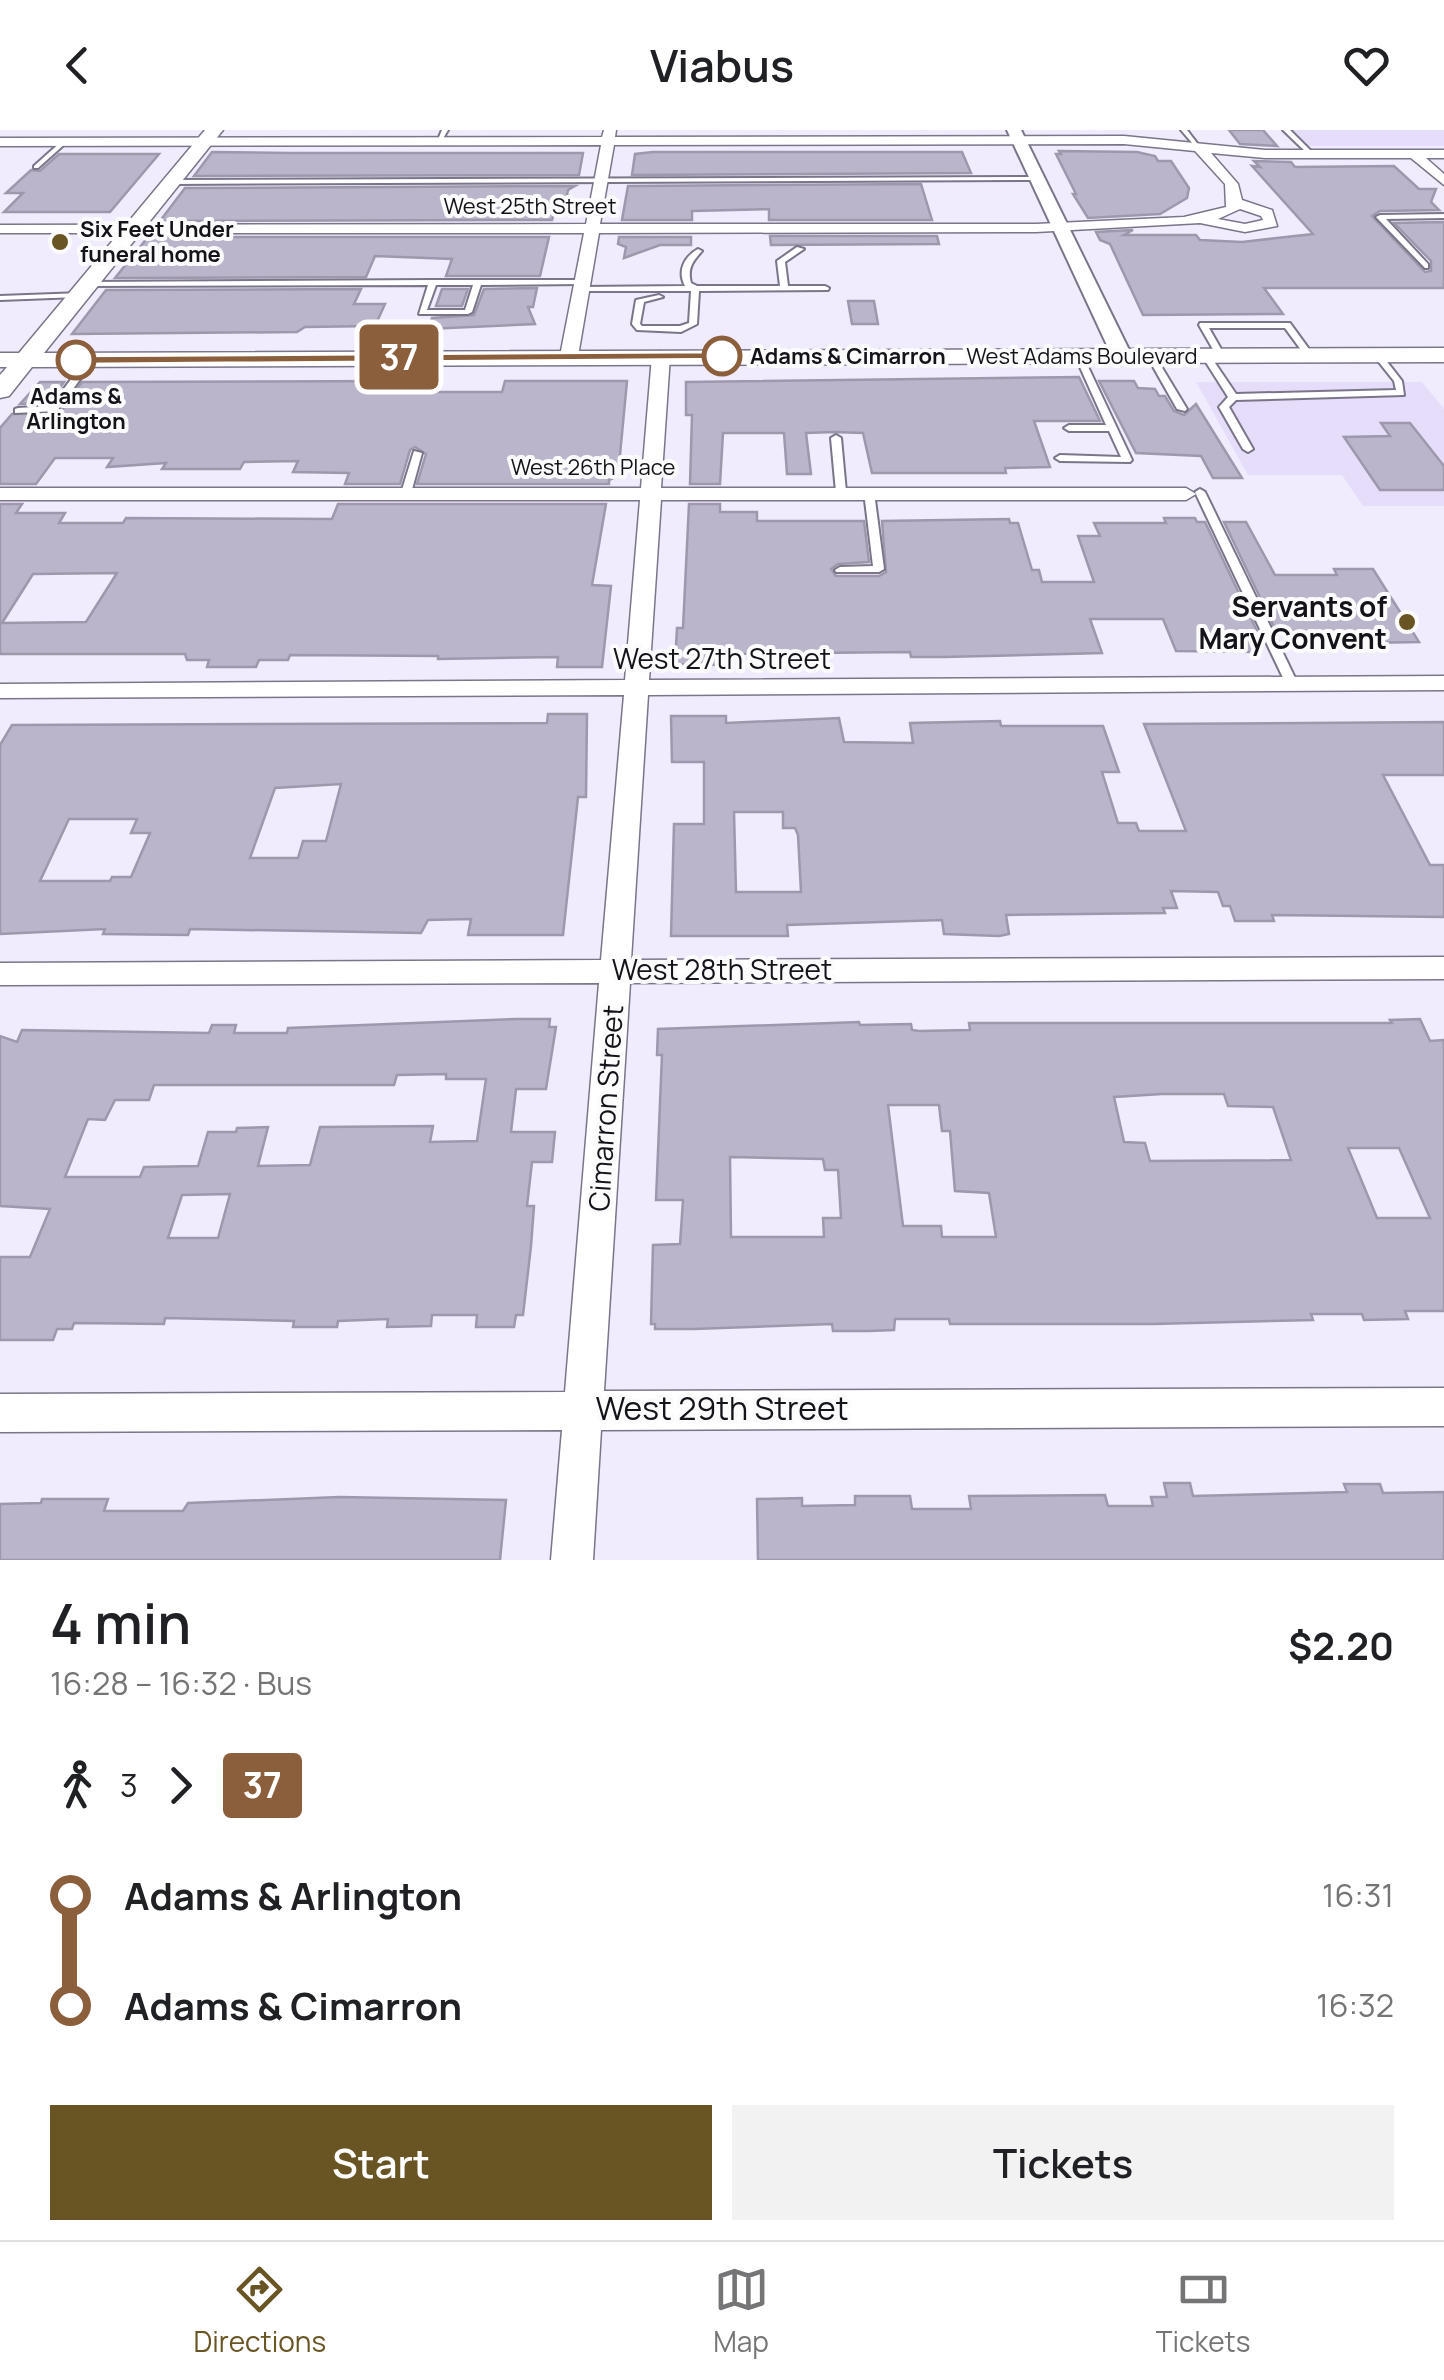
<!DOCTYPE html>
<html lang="en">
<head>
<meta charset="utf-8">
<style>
	body { margin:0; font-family:Manrope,sans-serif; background:#f2f2f2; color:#202124; height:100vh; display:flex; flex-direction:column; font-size:38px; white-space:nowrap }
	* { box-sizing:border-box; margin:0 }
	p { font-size:32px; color:#757577 }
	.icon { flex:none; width:55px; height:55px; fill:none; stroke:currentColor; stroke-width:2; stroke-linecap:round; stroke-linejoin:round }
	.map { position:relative; height:1430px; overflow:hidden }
	.panel { display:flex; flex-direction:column; background:#fff; flex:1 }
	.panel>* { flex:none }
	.badge { padding:0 20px; border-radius:8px; font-size:35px; line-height:65px }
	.map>.badge { position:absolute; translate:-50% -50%; box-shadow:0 0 0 5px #fff }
	.legs { display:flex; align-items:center; gap:15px; height:110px; padding:0 50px; font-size:32px }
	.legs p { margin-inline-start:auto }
	.head { display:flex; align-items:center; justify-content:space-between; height:170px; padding:0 50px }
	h1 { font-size:55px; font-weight:600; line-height:75px }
	.cta { display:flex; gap:20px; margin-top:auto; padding:20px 50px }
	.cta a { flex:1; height:115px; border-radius:0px; background:#685523; color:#fff; font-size:40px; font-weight:600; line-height:115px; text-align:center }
	.cta a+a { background:#f2f2f2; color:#202124 }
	ul { padding:0 50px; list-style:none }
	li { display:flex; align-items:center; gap:35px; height:110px; font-size:38px }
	li i { display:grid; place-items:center; width:15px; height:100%; margin:0 12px; background:currentColor }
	li i::after { content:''; width:25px; height:25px; margin:-12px; border:8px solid; border-radius:50%; background:#fff }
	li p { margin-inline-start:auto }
	li:first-child i { background:linear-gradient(#0000 50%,currentColor 0) }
	li:last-child i { background:linear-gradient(currentColor 50%,#0000 0) }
	header { display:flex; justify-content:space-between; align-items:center; height:130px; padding:0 50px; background:#fff; font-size:45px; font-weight:600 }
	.menu { display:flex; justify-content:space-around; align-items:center; height:140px; border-top:2px solid #e0e0e0; background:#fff; font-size:28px; color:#757577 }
	.menu a { display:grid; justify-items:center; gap:5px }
	.menu .on { color:#685523 }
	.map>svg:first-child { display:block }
</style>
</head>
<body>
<header><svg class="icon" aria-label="back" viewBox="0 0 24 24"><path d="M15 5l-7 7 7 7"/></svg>Viabus<svg class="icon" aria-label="heart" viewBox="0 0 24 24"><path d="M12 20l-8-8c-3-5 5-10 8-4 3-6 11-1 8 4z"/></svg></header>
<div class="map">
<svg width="1444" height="1430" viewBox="0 0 1444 1430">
	<rect width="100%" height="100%" fill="#f0ebfd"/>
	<!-- built -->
	<g fill="#e6ddfb">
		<path d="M1292,0H1444V16H1308Z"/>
		<path d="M1196,252H1422L1444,279V376H1363L1342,345H1248Z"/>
	</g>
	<!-- building -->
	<g fill="#bbb5cb" stroke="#9e98ad" stroke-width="2.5" fill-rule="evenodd">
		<path d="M1229,0H1263L1277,16L1240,14Z"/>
		<path d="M1059,21L1137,22L1155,26L1158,31H1171L1189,58L1187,68L1160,84L1088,88L1073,64H1076L1056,24H1061Z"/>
		<path d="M212,22L290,23H583L579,45L194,46Z"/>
		<path d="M653,22H962L971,43L632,45L635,24Z"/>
		<path d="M59,24H159L110,82H4L23,63H6L31,40L40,41Z"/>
		<path d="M1254,31L1291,32L1295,37L1394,36L1419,59H1436L1431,72L1439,80L1380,81L1372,86L1425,142L1431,141V131L1394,93L1444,92V158H1264L1283,184L1143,185L1110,114L1100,110L1096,102L1133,100L1124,105H1196L1200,110L1242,112L1313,104L1252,36L1260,37Z"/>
		<path d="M921,54L932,90H769V79L692,81V90H622L628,56Z"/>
		<path d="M575,56L568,60L564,80H555L552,90L160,91L185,58Z"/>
		<path d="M770,106H937L939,114L771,115Z"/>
		<path d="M148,107H549L540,146H446L452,129L375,126L366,147L115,148Z"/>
		<path d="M619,107H691V115H660L624,128L626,117L618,114Z"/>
		<path d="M537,158L533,177H528L535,194L428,199L432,188L474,185L484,159Z"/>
		<path d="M361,159L354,174H385L375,196L305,197L297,202L72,204L106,160Z"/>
		<path d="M442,159H468L462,176H436Z"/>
		<path d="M848,171H874L878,194H852Z"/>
		<path d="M1079,247L1100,291H1034L1050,337L1005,338L1006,343H872L863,303L834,302L806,303L811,344H787L784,303H723L720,354H690L692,285H686V252Z"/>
		<path d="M407,251L406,262H502L505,251H627L618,346L609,350V354H417L426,324L415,317L410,320L400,354H345L349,343L293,342L298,331L244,332L240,339H162L166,333L107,337L113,328H55L36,354H0V298L12,284L60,283L82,252Z"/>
		<path d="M1099,251H1134L1138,258L1155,259L1159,266H1165L1174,281L1184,285L1196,274L1242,348H1213L1201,326L1136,323Z"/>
		<path d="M40,252H64L49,272L20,274Z"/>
		<path d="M1381,293H1410L1444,336V360H1380L1344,307L1390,306Z"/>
		<path d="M0,374H22L16,383H65L59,393H123L126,388L332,389L338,374H606L592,455L611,456L602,537H557L558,527L438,529V526L290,525L288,530H259L256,537H207L209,530H187L185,524H0ZM117,443L86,492L2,493L33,444Z"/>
		<path d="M689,374H720V382H757V391H864L869,432L838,434L831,439L836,446H879L886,442L882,391L1009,389L1010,393H1018L1032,440H1039L1042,452H1094L1078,406H1100L1094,393H1166L1164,388H1195L1197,392H1205L1257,501H1248L1258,522L1176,521L1163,489H1090L1102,523L944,527H911L910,522L723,524V533L718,535L675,534L677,498H683Z"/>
		<path d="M1224,392H1246L1275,445H1337L1334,439H1373L1419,512L1305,514L1296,501H1276Z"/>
		<path d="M548,584H587L586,667H578L563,805H468L471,789L428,790L421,803L190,799L188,805L103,804L105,799L0,804V615L12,595L547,593ZM341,654L326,711H303L298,728H250L275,658ZM69,689H137L131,703H150L131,747H112L110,751H40Z"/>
		<path d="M671,586H726V593L839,588L844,612L913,613L910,593L1000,591L1001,596H1103L1119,642H1102L1118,693H1136L1139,701H1186L1144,594L1444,592V645H1383L1430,735H1444V787L1272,785L1274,791H1235L1230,776H1223L1218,762L1171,761L1177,778H1163L1165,783L1006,785L1009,804L999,806L944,804L942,790L787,795L788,806H671L674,694H704V632H672ZM734,682H783V698H795L798,705L801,762H736Z"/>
		<path d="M517,889H550L549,897H556L546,959H516L511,1002H555L552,1032H532L527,1076H534L531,1116L523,1185H516L514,1197H476L477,1185H432L431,1196L387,1197L388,1189L338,1191L337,1197H293L294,1191L165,1188L164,1194L74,1193L72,1199H57L53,1210H0V1127H30L50,1079L0,1076V906L17,912L22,900L209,903L212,895H236L234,903H287L288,898ZM446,944V949H486L477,1011L430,1012L433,996L320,997L310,1035L258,1036L268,997L237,998L236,1002H208L198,1036L144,1037L140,1047H65L88,989L105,990L115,970H149L154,955H394L397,945ZM230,1064L218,1108H168L182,1065Z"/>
		<path d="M1420,889L1430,911L1444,910V1181H1405L1408,1189L1364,1190L1362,1184H1311L1313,1190L1153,1194H950L949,1189H895L894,1200L869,1201H833L832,1194L694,1199H655V1194H651L653,1115L680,1114L683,1070H656L662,925H657L658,899L859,892L860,895L911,894L912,900L919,901L970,900L969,893H1392L1390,890ZM1162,964H1224L1228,976L1273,977L1291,1030L1150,1031L1145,1013L1124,1012L1114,967ZM888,975H939L942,1001H950L955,1061L989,1063L996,1107H942L941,1096H903ZM1348,1018H1399L1430,1088H1377ZM730,1027L823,1029L825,1040H838L841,1088H823L824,1107H731Z"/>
		<path d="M1164,1353H1190L1193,1366L1347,1362L1344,1354H1380L1383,1363L1444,1362V1430H758L757,1369L802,1368V1376L855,1375V1366H910L912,1379H971L969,1366L1105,1365L1108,1376H1153L1151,1367H1167Z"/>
		<path d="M339,1367L506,1370L500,1430H0V1374L41,1373L42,1369H108L104,1381H183L188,1373Z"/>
	</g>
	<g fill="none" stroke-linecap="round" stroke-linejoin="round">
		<defs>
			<g id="service">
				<path d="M442,0H448L441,12H437Z"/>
				<path d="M1181,0H1187L1203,21H1199Z"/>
				<path d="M1283,0H1290L1313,23V25H1309Z"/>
				<path d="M62,11L67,12L38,38H34V36Z"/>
				<path d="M1038,47L1040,50L171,54L168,52L171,50Z"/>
				<path d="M1444,84V88L1386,89L1428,134V138H1425L1376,87L1380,85Z"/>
				<path d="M797,117L804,119L785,132L788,156H825L829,158L828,160L699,161L697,194L681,202L637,200L632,194L636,170L659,165L663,167L644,172L640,194L642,196H680L689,193L691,161H581L577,159L581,157L685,156C677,141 684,127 698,119L702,121C693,131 687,138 691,153L697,156H780L777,131Z"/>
				<path d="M433,150H582L586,152L582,154L481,155L472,182L468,184H419L428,155L87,156L83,154L87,152ZM436,155H473L465,180H427Z"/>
				<path d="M82,163L83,165L79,167L0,170V166Z"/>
				<path d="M1200,193H1290L1314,226L1307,228L1285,198H1209L1225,226L1218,228L1199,195Z"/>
				<path d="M1079,223L1083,226L1132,330L1130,332L1060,331L1055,328L1060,325L1121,327L1109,301H1069L1064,298L1069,295H1106L1075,226Z"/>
				<path d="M1378,223L1381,224L1402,251L1404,265L1236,270L1229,277L1253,319L1248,322L1243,319L1219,277L1228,267L1202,226L1209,224L1236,264L1396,260L1394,251L1374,226Z"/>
				<path d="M1148,224L1155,226L1187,279L1185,281L1177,279L1147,226Z"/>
				<path d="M87,228L94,230L57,281L15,283V279L18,278L51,276Z"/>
				<path d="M836,305L841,308L846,362L841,365L836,362L831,308Z"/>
				<path d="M414,321L422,323L411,363L406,366L401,363Z"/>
				<path d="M869,359L874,362L884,439L879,442H836L835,440L840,437L873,436L864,362Z"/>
				<path d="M1200,359L1205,362L1298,554L1296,557L1292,558L1286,554L1195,362Z"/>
			</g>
			<g id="minor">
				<path d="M604,0H616L615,7L1124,6L1265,20H1444V28H1426L1444,44V55L1411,28H1265L1211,23L1238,54L1242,70L1272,80L1277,96L1245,102L1200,93L1036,102L599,103L578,226L569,231L560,226L584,103H0V95L586,94L601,15L0,16V8L602,7ZM1124,14L1195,21L1225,54L1226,77L1184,87L1036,94H600L614,15ZM1240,79L1261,86L1263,90L1245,94L1218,89Z"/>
				<path d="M661,221L670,226L661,358H1186L1196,364L1186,370H661L649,550L1444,546V560L648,565L631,830L1444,827V849L630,853L604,1261L1444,1258V1296L601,1300L593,1430H551L562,1300L0,1302V1264L565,1262L599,853L0,855V833L601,830L624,565L0,568V554L625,550L640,370H0V358H641L652,226Z"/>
			</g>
			<path id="tertiary" d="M1007,0H1021L1132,226L1129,230L1122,232L1112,226Z"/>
			<path id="secondary" d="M205,0H223L44,223L1444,218V232L32,237L9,266L0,268V245L7,237H0V223H19Z"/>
		</defs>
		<!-- service casing -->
		<use href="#service" stroke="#7b7589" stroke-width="4"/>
		<!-- minor casing -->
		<use href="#minor" stroke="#7b7589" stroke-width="3"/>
		<!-- tertiary casing -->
		<use href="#tertiary" stroke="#7b7589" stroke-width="4"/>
		<!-- secondary casing -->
		<use href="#secondary" stroke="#7b7589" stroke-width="3"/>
		<!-- service -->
		<use href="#service" fill="#fff" fill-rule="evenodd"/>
		<!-- minor -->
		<use href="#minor" fill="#fff" fill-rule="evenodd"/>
		<!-- tertiary -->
		<use href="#tertiary" fill="#fff" fill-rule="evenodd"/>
		<!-- secondary -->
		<use href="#secondary" fill="#fff" fill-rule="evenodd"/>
	</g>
	<!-- line-1 -->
	<path fill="#8b5e3c" stroke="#fff" stroke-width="2.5" d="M722,222L726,229L76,234L70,230L76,226Z"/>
	<!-- markers -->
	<g fill="#685523" stroke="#fbfbfb" stroke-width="4">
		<circle cx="60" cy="112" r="10"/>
		<circle cx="1407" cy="492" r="10"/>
	</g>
	<g fill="#fff" stroke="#8b5e3c" stroke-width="5">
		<circle cx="722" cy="226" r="18"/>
		<circle cx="76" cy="230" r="18"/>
	</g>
	<g text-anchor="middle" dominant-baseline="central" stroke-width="8" stroke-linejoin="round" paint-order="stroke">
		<!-- far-street labels -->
		<g font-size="22" fill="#15131a" stroke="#fbfbfb">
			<text x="530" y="76">West 25th Street</text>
			<text x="1082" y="226">West Adams Boulevard</text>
			<text x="593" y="337">West 26th Place</text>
		</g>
		<!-- far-poi labels -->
		<g font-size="22" font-weight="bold" fill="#15131a" stroke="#fbfbfb" text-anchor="start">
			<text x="80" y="99">Six Feet Under<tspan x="80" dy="25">funeral home</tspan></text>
		</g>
		<!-- far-stop labels -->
		<g font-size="22" font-weight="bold" fill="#15131a" stroke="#fbfbfb" text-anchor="start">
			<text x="750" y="226">Adams &amp; Cimarron</text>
			<text x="76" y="266" text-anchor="middle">Adams &amp;<tspan x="76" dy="25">Arlington</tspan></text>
		</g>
		<!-- poi labels -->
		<g font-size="28" font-weight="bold" fill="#15131a" stroke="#fbfbfb" text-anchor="end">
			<text x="1387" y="476">Servants of<tspan x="1387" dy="32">Mary Convent</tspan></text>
		</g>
		<!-- street labels -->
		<g font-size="28" fill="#15131a" stroke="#fbfbfb">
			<text x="722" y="528">West 27th Street</text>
			<text x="722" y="839">West 28th Street</text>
			<text transform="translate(605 978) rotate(-86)">Cimarron Street</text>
		</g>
		<!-- near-street labels -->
		<g font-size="32" fill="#15131a" stroke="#fbfbfb">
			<text x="722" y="1278">West 29th Street</text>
		</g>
	</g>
</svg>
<b class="badge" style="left:399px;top:227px;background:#8b5e3c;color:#fff">37</b>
</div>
<section class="panel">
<div class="head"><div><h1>4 min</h1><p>16:28 – 16:32 · Bus</p></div><b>$2.20</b></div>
<div class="legs"><svg class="icon" aria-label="walk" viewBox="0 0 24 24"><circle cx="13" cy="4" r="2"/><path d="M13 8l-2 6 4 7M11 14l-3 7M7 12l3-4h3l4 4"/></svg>3<svg class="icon" aria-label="forward" viewBox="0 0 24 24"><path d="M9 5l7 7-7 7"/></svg><b class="badge" style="background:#8b5e3c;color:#fff">37</b></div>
<ul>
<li><i style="color:#8b5e3c"></i><b>Adams &amp; Arlington</b><p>16:31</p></li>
<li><i style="color:#8b5e3c"></i><b>Adams &amp; Cimarron</b><p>16:32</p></li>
</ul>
<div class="cta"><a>Start</a><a>Tickets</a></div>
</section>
<nav class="menu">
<a class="on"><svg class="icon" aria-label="directions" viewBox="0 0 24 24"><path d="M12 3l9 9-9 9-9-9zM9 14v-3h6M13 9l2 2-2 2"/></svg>Directions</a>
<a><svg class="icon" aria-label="map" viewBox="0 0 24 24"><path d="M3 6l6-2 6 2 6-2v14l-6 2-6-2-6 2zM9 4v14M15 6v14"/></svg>Map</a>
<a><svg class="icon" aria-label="tickets" viewBox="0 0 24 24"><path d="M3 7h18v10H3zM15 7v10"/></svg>Tickets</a>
</nav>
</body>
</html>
